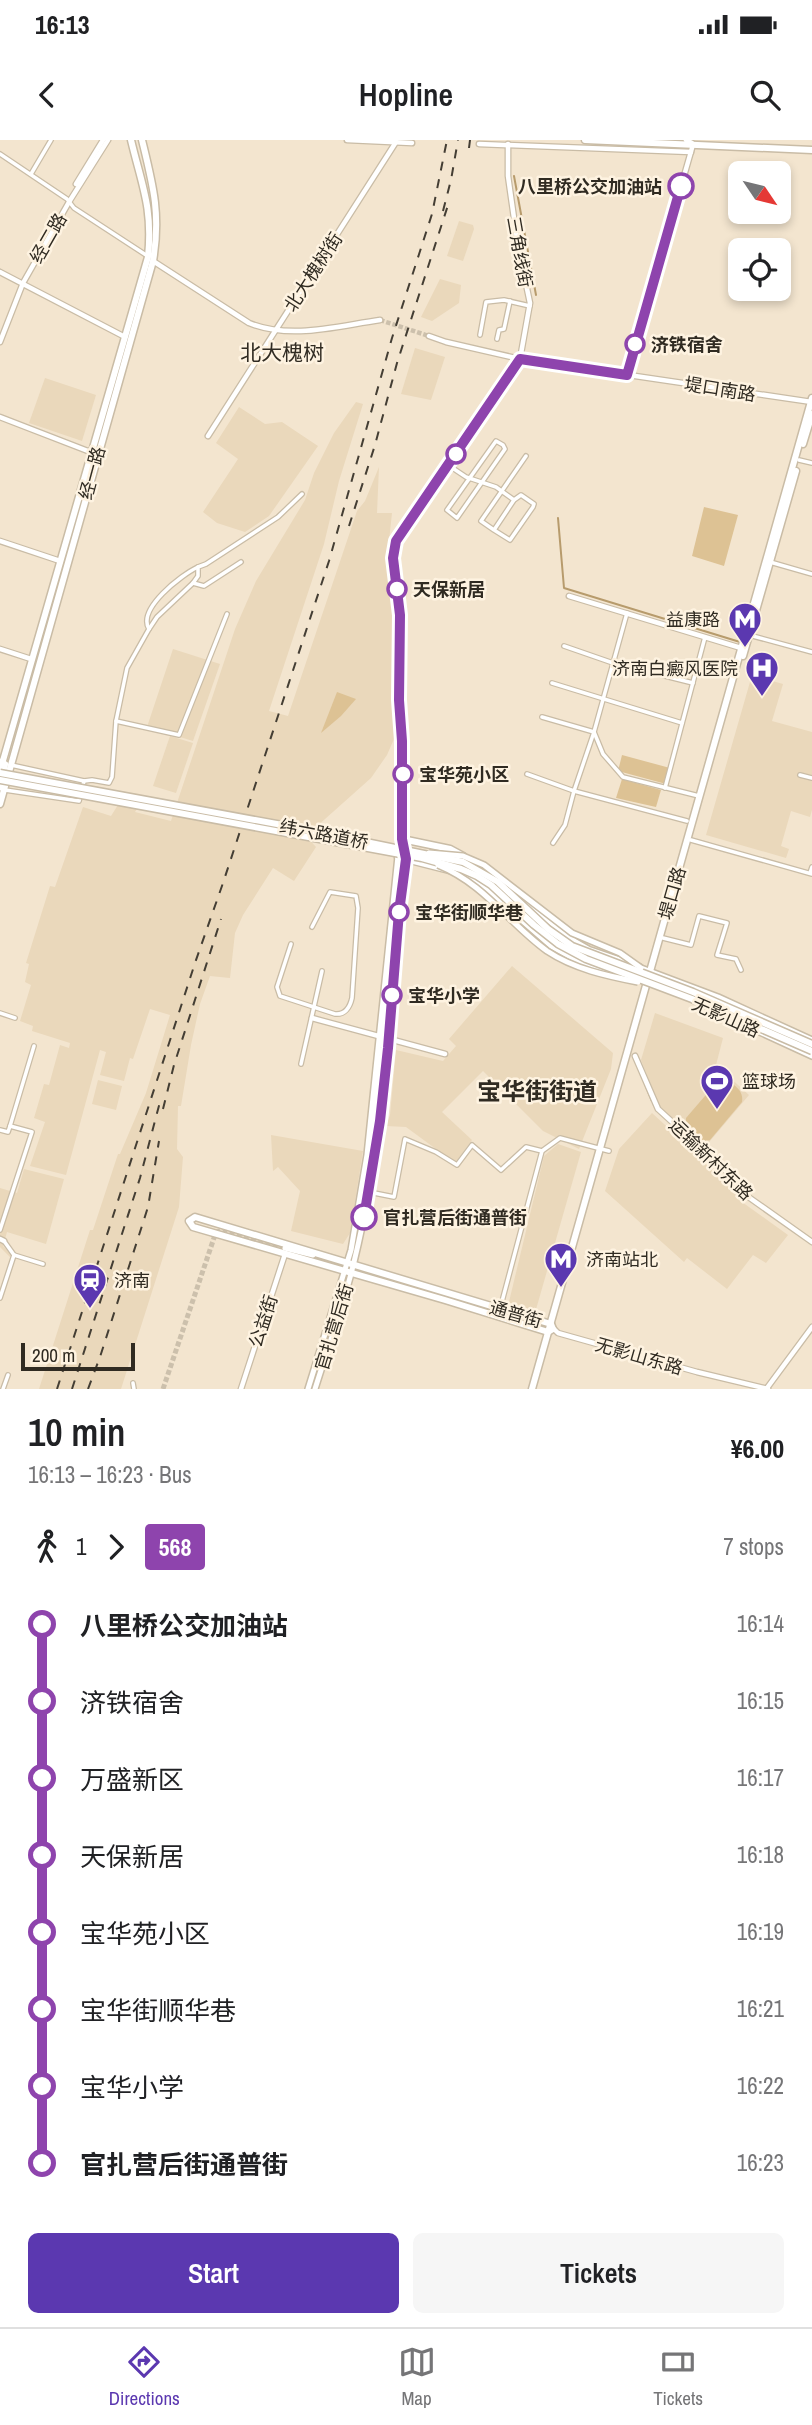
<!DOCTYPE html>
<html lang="en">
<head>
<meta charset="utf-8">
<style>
	body { margin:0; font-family:"Archivo Narrow","Noto Sans SC",sans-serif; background:#f6f6f6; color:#202124; height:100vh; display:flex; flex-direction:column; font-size:26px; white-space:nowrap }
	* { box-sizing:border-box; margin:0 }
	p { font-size:23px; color:#757577 }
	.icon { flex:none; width:38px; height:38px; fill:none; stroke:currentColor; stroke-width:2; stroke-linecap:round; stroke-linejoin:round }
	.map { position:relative; height:1249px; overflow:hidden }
	.sheet { display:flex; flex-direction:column; background:#fff; flex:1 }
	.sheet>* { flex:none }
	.badge { padding:0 14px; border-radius:5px; font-size:24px; line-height:46px }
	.needle { width:46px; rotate:125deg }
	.buttons { position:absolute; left:728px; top:21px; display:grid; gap:14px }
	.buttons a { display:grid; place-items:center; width:63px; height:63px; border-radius:10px; background:#fff; box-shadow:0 4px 10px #0003; font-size:35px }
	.scale { position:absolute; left:21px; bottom:18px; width:114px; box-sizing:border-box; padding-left:7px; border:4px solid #302b22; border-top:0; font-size:19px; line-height:24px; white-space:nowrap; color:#302b22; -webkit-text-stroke:5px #fef3e1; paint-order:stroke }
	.map>.badge { position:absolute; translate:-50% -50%; box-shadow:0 0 0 4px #fff }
	.legs { display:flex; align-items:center; gap:10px; height:77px; padding:0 28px; font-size:23px }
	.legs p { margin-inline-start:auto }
	.headline { display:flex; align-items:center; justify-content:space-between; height:119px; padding:0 28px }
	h1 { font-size:38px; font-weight:600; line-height:52px }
	.button { display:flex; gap:14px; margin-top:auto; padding:14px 28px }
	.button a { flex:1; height:80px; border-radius:10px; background:#5b38b0; color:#fff; font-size:28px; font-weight:600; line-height:80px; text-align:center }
	.button a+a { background:#f6f6f6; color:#202124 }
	ul { padding:0 28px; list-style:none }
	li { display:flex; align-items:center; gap:24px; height:77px; font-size:26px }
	li i { display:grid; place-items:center; width:10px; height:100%; margin:0 9px; background:currentColor }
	li i::after { content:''; width:18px; height:18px; margin:-9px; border:5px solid; border-radius:50%; background:#fff }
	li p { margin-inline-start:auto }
	li:first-child i { background:linear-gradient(#0000 50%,currentColor 0) }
	li:last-child i { background:linear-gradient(currentColor 50%,#0000 0) }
	.status { display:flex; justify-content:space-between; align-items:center; height:49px; padding:0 35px; background:#fff; direction:ltr }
	.status svg { height:19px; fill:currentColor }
	header { display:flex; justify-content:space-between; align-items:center; height:91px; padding:0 28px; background:#fff; font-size:32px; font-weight:600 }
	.tab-bar { display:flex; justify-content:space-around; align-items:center; height:98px; border-top:2px solid #e0e0e0; background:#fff; font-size:19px; color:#757577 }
	.tab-bar a { display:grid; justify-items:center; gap:4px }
	.tab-bar .selected { color:#5b38b0 }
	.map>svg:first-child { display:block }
</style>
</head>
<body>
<div class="status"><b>16:13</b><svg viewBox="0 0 49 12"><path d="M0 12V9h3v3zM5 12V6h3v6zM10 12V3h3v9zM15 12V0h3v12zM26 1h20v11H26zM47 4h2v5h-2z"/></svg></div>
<header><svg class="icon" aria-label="back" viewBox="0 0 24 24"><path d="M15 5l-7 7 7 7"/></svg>Hopline<svg class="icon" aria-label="search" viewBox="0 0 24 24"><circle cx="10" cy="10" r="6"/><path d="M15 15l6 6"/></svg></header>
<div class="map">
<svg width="812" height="1249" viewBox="0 0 812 1249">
	<rect width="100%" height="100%" fill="#f3e5cf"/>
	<!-- built -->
	<g fill="#ead8bb">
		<path d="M459,81L473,85L474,89L463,121L447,116Z"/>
		<path d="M440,139L461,145L459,163L432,181L421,177Z"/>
		<path d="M415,208L445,217L431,260L401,254Z"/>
		<path d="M45,238L96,255L82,301L29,283Z"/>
		<path d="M356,262L363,264L339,341L324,404L269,571L288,576L357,371L365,361L379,327L377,373H392L389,401L393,400L399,519L397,592L387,615L371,638L306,696L316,707L294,741L273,728L243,775L235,793L230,838L210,836L200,864L191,905L181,966H178L177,1009L183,1017L179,1067L121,1249H39L90,1090H93L118,1014H120L146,953L170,875L150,869L133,919L130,918L124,941L100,935L106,912L100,910L66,1035L30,1026L45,982L34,978L44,944L49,945L60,905L69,908L70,903L32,891L33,886L20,881L31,845L25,842L29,824L26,823L50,746L55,747L83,667L111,676L123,657L138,667L135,672L171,681L235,489L256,441L305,360L314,333L334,293Z"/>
		<path d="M239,267L265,284L282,282L318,306L269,376L245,392L217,383L203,372L238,319L216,303Z"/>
		<path d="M173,509L220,524L193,601L147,587Z"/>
		<path d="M752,535L783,544L772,581L812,592V670L810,677L791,671L781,706L789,709L786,718L706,695Z"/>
		<path d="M170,596L193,603L176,653L153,646Z"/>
		<path d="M512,826L613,913L611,929L579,1009L543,991L483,931L442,972L472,1000L455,1023L406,987L386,986L390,975L396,910L443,921L456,906L449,899Z"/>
		<path d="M655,873L723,898L716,925L749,955L704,1008L660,968L641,920Z"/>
		<path d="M98,940L122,946L116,970L92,964Z"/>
		<path d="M652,973L737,1051L735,1057L788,1095L766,1123L753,1115L727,1149L687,1118L684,1122L605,1051L619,1009Z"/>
		<path d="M271,995L363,1011L350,1093L343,1104L291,1091L300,1051L278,1027L273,1031Z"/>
		<path d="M558,1004L581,1012L535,1173L508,1166L544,1016Z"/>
		<path d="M24,1029L64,1039L46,1104L7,1092L3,1106L11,1114L10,1117L0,1107V1048L17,1053Z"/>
	</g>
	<!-- green -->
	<g fill="#ddc294">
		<path d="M704,367L738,375L724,426L692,416Z"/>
		<path d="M337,552L356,559L341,576L321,593Z"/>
		<path d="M622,615L670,628L666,644L618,631Z"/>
		<path d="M622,639L661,650L656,667L616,658Z"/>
		<path d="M723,940C733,943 744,950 742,962L710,1000L703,1001L686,986V978L717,942Z"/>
	</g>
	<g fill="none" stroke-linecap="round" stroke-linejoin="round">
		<!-- stream -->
		<g stroke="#b79b6c" stroke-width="2">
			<path d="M514,36L536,155"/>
			<path d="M558,378L564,448L740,502"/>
			<path d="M645,944L652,961"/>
		</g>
		<!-- tertiary-tunnel -->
		<path stroke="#ccc0ac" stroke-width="4.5" stroke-dasharray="4.5 2" stroke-linecap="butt" d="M380,180L429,196"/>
		<!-- secondary-tunnel -->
		<path stroke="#ccc0ac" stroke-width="5" stroke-dasharray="5 2.5" stroke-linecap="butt" d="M163,1249L216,1092L225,1090L285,1108"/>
		<defs>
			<g id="minor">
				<path d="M0,14L67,59L74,68L146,115"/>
				<path d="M31,34L51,0"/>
				<path d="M480,195L486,162L504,160L530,166"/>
				<path d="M497,199L499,190L504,189L510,161"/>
				<path d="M496,301L503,305L505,309L457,378L447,370Z"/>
				<path d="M799,320L812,323"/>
				<path d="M448,325L466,337L496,347L514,360"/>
				<path d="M494,390L510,400L533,367L534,364L521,355L514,360L494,390L481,381L526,316"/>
				<path d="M770,422L812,434"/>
				<path d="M193,443L204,446L241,422"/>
				<path d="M627,473L594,592L603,614L623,637L699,656"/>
				<path d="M149,489L157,477L193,443L198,436V427L206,424L278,377L302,354"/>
				<path d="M749,495L812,512"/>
				<path d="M564,506L613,523L693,543"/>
				<path d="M552,543L682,583"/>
				<path d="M542,577L594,592L574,651L565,685L553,703"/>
				<path d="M116,581L179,595L227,474"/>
				<path d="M11,625L84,641L92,640L109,643L112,637L116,581L127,528L149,489C137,469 181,435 198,427"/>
				<path d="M527,634L574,651L687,681"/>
				<path d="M800,635L812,638"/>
				<path d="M665,648L705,497"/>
				<path d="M5,650L79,661L84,641"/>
				<path d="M691,700L812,734"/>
				<path d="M810,733L812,727"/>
				<path d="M663,798L691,805L699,776L727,783L717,815L736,819L741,830"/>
				<path d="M291,804L277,847L280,856L335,874C345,875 350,867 352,858L358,768L356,756L330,752L312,787"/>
				<path d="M0,873L15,878"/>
				<path d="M301,924L322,831"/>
				<path d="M0,990L8,992L10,986"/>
				<path d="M369,1052L394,1057L405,999L436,1012L457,1025L472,1005L501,1030L526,1007L542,1011"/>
				<path d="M0,1090L32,992L10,986L34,906"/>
				<path d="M4,1101L14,1115L43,1124"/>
				<path d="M0,1158L14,1115"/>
				<path d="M500,1169L542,1011L560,998L609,1011"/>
				<path d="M133,1243L134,1249"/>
				<path d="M3,1249L8,1235"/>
			</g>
			<g id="tertiary">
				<path d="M347,0L412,3"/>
				<path d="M479,4L691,12"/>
				<path d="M76,44L103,0"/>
				<path d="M153,121L249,183C291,200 337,186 380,180"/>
				<path d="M0,132L125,197"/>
				<path d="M429,196L446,202L520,219L812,262"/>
				<path d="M0,202L23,143L69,62L108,0"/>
				<path d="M627,235L692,8V3L686,0"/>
				<path d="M0,277L93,313"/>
				<path d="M208,296L396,2"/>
				<path d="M0,401L60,421"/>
				<path d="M569,456L741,508"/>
				<path d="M0,509L31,519"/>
				<path d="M0,648L4,649L0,646L6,624L1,621"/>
				<path d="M402,699L400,475L393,418L395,401L520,219L530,163L518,106L508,36V4"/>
				<path d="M312,878L445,914"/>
				<path d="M635,916L658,969L728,1033L747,1056L812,1102"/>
				<path d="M0,1099L4,1101"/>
				<path d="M554,1189L558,1193L697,1232L768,1249"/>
				<path d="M767,1248L812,1187"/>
				<path d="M241,1249L285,1114"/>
			</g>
			<g id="secondary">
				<path d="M641,828L718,857L812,900"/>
				<path d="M751,888L812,916"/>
				<path d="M285,1108L313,1115"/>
				<path d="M308,1249L351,1110L367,1015L398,716"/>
				<path d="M315,1249C328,1207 344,1164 354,1122C379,1020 388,914 396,810C399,775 409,733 402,699"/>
			</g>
			<g id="primary">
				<path d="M585,0L812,10"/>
				<path d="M803,304L812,274"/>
				<path d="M743,516L796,331"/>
				<path d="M0,631L148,117C153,68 142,46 131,0"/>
				<path d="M0,664L153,121C161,74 153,45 142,0"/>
				<path d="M402,699L450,709L463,716"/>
				<path d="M398,717L461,733L484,747L552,806L584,824L623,837"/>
				<path d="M510,748L575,802L589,810L639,827"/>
				<path d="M195,1077L551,1184L553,1189L548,1192L545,1191L445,1160L193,1087L189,1081Z"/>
				<path d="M532,1249L812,258"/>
			</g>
		</defs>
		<!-- minor casing -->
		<use href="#minor" stroke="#c9bca6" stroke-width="6"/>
		<!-- tertiary casing -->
		<use href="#tertiary" stroke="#c9bca6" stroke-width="7"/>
		<!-- secondary casing -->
		<use href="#secondary" stroke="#c9bca6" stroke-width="8"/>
		<!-- primary casing -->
		<use href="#primary" stroke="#c9bca6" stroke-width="9"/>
		<!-- minor -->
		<use href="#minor" stroke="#fff" stroke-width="3.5"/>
		<!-- tertiary -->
		<use href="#tertiary" stroke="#fff" stroke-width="4.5"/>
		<!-- secondary -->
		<use href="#secondary" stroke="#fff" stroke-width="5"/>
		<!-- primary -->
		<use href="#primary" stroke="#fff" stroke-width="6"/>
		<!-- rail -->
		<g stroke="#443e34" stroke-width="2" stroke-dasharray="9 9" stroke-linecap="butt">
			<path d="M469,8L470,0"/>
			<path d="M443,71L451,40L458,0"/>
			<path d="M349,386L375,305L397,223L449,62"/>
			<path d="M163,969L174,925L221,779"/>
			<path d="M57,1249L195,823L223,743L329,421L392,198L432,74L447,0"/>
			<path d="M72,1249L140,1038L161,958"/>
			<path d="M88,1249L100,1217L148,1067L159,1001"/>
		</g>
		<defs>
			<g id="secondary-bridge">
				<path d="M429,713L463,716L484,725L572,793L620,813L641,828"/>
				<path d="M438,725C486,745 507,782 547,811C574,829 607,836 638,842"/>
			</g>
			<g id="primary-bridge">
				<path d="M0,633L293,687L463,722L498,742L548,789L572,806L693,852L812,904"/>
				<path d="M0,640L422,718L461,729L477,736L491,745L534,785L558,804L586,819L692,859L812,911"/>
			</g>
		</defs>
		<!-- secondary-bridge casing -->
		<use href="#secondary-bridge" stroke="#c9bca6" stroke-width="8" stroke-linecap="butt"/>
		<!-- primary-bridge casing -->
		<use href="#primary-bridge" stroke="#c9bca6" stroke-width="9" stroke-linecap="butt"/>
		<!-- secondary-bridge -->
		<use href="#secondary-bridge" stroke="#fff" stroke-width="5"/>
		<!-- primary-bridge -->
		<use href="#primary-bridge" stroke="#fff" stroke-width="6"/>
	</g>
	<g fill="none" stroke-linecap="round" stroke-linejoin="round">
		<defs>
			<path id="line-1" d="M364,1077L380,981L388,908L399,772L406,719L402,699V601L399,560L400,475L393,418L396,401L520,219L627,235L681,46"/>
		</defs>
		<!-- line-1 casing -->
		<use href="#line-1" stroke="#fff" stroke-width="16"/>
		<!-- line-1 -->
		<use href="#line-1" stroke="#8e44ad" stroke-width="10"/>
	</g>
	<!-- icons -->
	<defs>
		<symbol id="metro-pin" viewBox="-11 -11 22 30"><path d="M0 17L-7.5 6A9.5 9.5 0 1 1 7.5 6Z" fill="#5b38b0" stroke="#fef3e1"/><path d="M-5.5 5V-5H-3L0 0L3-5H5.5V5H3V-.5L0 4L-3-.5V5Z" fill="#fff"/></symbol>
		<symbol id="hospital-pin" viewBox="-11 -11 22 30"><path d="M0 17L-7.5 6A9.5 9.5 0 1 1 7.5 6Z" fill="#5b38b0" stroke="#fef3e1"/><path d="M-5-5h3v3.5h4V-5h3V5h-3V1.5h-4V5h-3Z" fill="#fff"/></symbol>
		<symbol id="stadium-pin" viewBox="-11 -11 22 30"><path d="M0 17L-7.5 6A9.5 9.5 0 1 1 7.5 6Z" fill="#5b38b0" stroke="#fef3e1"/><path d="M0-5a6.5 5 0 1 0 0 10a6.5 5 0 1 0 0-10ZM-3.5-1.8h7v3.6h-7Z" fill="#fff"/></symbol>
		<symbol id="station-pin" viewBox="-11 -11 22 30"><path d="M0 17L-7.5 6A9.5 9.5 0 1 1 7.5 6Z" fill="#5b38b0" stroke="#fef3e1"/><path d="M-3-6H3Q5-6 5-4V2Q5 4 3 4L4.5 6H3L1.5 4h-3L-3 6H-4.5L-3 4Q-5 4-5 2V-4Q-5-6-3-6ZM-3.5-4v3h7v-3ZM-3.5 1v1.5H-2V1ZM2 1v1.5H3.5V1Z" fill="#fff"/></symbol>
	</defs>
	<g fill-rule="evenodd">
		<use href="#metro-pin" x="726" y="460" width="38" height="52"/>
		<use href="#hospital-pin" x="743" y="509" width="38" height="52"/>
		<use href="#stadium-pin" x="698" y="922" width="38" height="52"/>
		<use href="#metro-pin" x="542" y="1100" width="38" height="52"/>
		<use href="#station-pin" x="71" y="1121" width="38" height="52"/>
	</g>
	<!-- markers -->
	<g fill="#fff" stroke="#8e44ad" stroke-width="3.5">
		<circle cx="681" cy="46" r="12"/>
		<circle cx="635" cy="204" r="9"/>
		<circle cx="456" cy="314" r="9"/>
		<circle cx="397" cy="449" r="9"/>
		<circle cx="403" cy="634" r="9"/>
		<circle cx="399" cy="772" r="9"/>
		<circle cx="392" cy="855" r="9"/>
		<circle cx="364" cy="1077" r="12"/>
	</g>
	<g text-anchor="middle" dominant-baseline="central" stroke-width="5" stroke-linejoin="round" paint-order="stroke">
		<!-- stop labels -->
		<g font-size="18" font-weight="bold" fill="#302b22" stroke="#fef3e1" text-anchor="start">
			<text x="662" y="46" text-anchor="end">八里桥公交加油站</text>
			<text x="651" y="204">济铁宿舍</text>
			<text x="413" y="449">天保新居</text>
			<text x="419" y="634">宝华苑小区</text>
			<text x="415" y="772">宝华街顺华巷</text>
			<text x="408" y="855">宝华小学</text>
			<text x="383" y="1077">官扎营后街通普街</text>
		</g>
		<!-- street labels -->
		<g font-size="18" fill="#302b22" stroke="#fef3e1">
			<text transform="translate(48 98) rotate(-60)">经二路</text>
			<text transform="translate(520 112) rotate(80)">三角线街</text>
			<text transform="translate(313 132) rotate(-57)">北大槐树街</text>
			<text transform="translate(720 249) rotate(9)">堤口南路</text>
			<text transform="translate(92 333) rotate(-75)">经一路</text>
			<text transform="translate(324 694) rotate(11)">纬六路道桥</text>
			<text transform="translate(672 753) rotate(-74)">堤口路</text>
			<text transform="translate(726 877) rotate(24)">无影山路</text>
			<text transform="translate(711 1019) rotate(44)">运输新村东路</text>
			<text transform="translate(516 1174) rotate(16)">通普街</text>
			<text transform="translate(263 1181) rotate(-72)">公益街</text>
			<text transform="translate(334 1187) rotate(-73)">官扎营后街</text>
			<text transform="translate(639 1216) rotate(16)">无影山东路</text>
		</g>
		<!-- poi labels -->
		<g font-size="18" fill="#302b22" stroke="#fef3e1" text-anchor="start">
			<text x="720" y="479" text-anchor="end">益康路</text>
			<text x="738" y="528" text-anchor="end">济南白癜风医院</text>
			<text x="742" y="941">篮球场</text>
			<text x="586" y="1119">济南站北</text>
			<text x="114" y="1140">济南</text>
		</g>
		<!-- quarter labels -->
		<g font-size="21" fill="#302b22" stroke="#fef3e1">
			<text x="282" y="212">北大槐树</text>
		</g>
		<!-- district labels -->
		<g font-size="24" font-weight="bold" fill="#302b22" stroke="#fef3e1">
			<text x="537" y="951">宝华街街道</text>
		</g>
	</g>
</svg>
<div class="buttons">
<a><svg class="needle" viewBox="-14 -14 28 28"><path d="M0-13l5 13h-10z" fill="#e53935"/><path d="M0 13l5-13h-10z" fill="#757577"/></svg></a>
<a><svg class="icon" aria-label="locate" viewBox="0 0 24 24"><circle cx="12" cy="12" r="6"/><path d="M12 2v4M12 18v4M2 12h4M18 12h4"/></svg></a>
</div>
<div class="scale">200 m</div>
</div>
<section class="sheet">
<div class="headline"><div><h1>10 min</h1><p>16:13 – 16:23 · Bus</p></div><b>¥6.00</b></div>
<div class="legs"><svg class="icon" aria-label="walk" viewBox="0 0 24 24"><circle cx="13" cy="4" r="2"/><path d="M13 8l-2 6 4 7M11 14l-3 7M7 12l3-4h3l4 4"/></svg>1<svg class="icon" aria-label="forward" viewBox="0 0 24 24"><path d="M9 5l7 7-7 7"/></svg><b class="badge" style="background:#8e44ad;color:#fff">568</b><p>7 stops</p></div>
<ul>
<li><i style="color:#8e44ad"></i><b>八里桥公交加油站</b><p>16:14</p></li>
<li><i style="color:#8e44ad"></i><span>济铁宿舍</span><p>16:15</p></li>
<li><i style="color:#8e44ad"></i><span>万盛新区</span><p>16:17</p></li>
<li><i style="color:#8e44ad"></i><span>天保新居</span><p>16:18</p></li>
<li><i style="color:#8e44ad"></i><span>宝华苑小区</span><p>16:19</p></li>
<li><i style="color:#8e44ad"></i><span>宝华街顺华巷</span><p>16:21</p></li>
<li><i style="color:#8e44ad"></i><span>宝华小学</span><p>16:22</p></li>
<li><i style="color:#8e44ad"></i><b>官扎营后街通普街</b><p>16:23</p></li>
</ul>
<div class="button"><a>Start</a><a>Tickets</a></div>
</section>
<nav class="tab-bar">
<a class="selected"><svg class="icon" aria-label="directions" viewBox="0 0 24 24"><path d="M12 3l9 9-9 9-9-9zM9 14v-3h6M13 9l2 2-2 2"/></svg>Directions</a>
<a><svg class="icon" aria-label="map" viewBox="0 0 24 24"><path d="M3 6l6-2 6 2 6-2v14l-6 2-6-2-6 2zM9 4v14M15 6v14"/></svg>Map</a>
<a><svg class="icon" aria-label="tickets" viewBox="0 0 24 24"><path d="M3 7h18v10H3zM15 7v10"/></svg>Tickets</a>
</nav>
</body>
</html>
